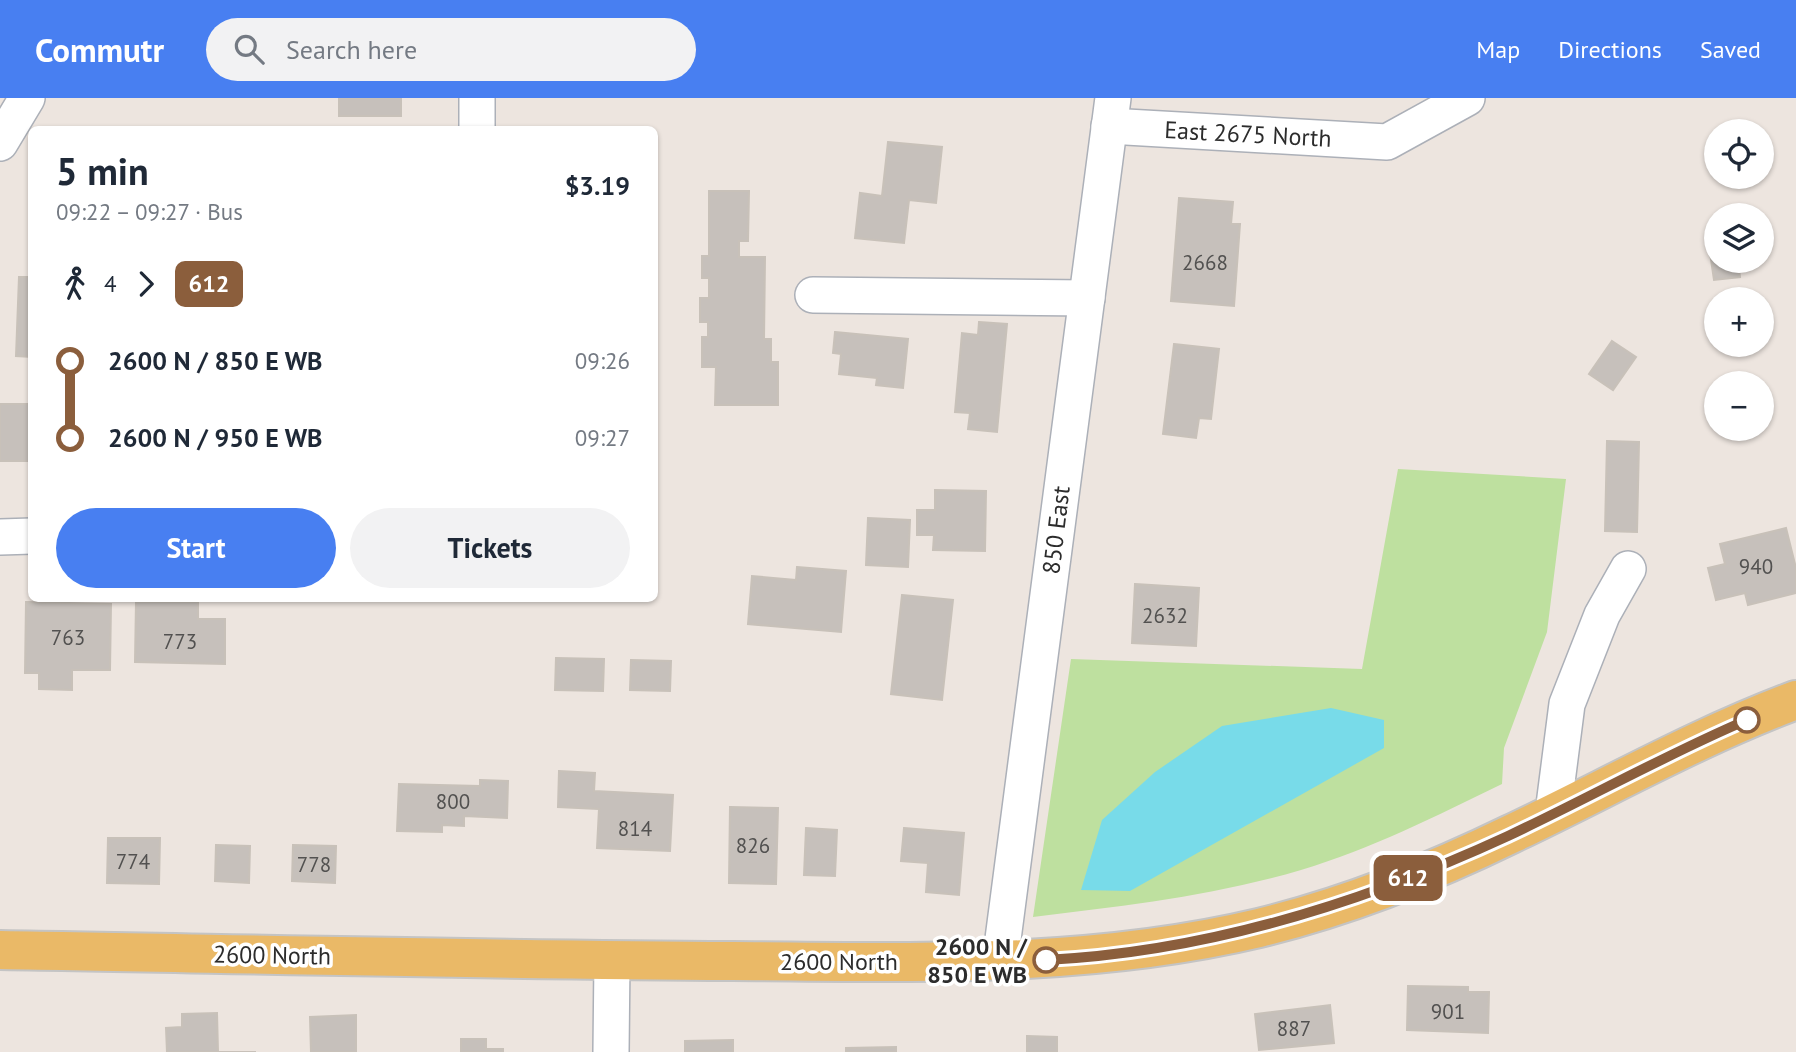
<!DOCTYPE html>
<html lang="en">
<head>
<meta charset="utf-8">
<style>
	body { margin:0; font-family:"PT Sans",sans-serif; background:#f2f2f3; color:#1f2937; height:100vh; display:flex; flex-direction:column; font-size:26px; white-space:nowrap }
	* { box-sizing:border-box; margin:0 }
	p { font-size:23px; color:#747a83 }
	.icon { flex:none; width:38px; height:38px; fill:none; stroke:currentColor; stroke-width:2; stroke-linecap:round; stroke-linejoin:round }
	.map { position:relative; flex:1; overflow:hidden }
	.sheet { position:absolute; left:28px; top:28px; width:630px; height:476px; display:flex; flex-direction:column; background:#fff; border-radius:10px; box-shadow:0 2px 5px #0004 }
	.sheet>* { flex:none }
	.badge { padding:0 14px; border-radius:10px; font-size:24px; line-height:46px }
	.fabs { position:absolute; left:1704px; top:21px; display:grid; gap:14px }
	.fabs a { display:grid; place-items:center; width:70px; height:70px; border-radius:50%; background:#fff; box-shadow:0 2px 5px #0004; font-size:35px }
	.map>.badge { position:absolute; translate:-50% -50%; box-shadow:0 0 0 4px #fff }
	.legs { display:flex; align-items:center; gap:10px; height:77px; padding:0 28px; font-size:23px }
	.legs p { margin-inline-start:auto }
	.headline { display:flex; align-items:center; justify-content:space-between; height:119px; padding:0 28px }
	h1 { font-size:38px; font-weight:700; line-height:52px }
	.action { display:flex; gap:14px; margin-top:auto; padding:14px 28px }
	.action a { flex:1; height:80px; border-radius:42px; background:#487ff1; color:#fff; font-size:28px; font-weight:700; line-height:80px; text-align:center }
	.action a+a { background:#f2f2f3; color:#1f2937 }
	ul { padding:0 28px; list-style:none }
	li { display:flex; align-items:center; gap:24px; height:77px; font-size:26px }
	li i { display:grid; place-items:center; width:10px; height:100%; margin:0 9px; background:currentColor }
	li i::after { content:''; width:18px; height:18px; margin:-9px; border:5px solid; border-radius:50%; background:#fff }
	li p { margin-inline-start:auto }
	li:first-child i { background:linear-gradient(#0000 50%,currentColor 0) }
	li:last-child i { background:linear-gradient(currentColor 50%,#0000 0) }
	header { display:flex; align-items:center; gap:42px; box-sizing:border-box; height:98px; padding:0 35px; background:#487ff1; color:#fff }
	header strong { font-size:33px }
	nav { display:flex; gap:38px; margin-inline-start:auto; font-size:24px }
	.search { width:490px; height:63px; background:#f2f2f3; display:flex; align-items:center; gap:18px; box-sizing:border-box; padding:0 24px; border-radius:38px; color:#747a83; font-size:26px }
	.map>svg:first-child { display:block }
</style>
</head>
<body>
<header>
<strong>Commutr</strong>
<div class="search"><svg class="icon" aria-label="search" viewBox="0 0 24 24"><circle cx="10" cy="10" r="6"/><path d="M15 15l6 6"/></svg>Search here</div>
<nav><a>Map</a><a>Directions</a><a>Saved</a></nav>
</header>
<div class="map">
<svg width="1796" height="954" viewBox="0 0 1796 954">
	<rect width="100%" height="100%" fill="#ede5df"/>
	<!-- green -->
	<path fill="#bee09f" d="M1398,371L1566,381L1547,534L1504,650L1502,686C1436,718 1371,751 1301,772C1213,798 1123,808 1033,819L1071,561L1362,571Z"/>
	<!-- water -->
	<path fill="#78dbe9" d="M1331,610L1384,622V650L1130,793L1081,792L1102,722L1155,674L1222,628Z"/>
	<!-- building -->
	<g fill="#c6c0bb" stroke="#c8c1b9" stroke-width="2">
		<rect x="339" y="0" width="62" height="18"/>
		<path d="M888,44L942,49L936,105L909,102L904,145L855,140L860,95L882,98Z"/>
		<path d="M709,93H749L748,143H739V159H765L764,241H771V264H778V307H715L716,269H702V239H708V224H700V200H709V180H702V158H709Z"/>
		<path d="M1179,100L1233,104L1231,126H1240L1234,208L1171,203Z"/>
		<path d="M1717,154V163H1738L1740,179L1714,182L1710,155Z"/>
		<path d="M19,179H32V259L16,258Z"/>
		<path d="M979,224L1007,226L997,334L968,331L970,315L955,314L962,235L978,237Z"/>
		<path d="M835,234L908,241L903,290L876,287L877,280L839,276L841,256L833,255Z"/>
		<path d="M1612,243L1636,259L1613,292L1589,276Z"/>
		<path d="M1174,246L1219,251L1211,321L1199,320L1196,340L1163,336Z"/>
		<rect x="0" y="306" width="32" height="57"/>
		<path d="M1607,343L1639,344L1637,434L1605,433Z"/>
		<path d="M935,392L986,393L985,453L933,452L934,437H917V412H935Z"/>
		<path d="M868,420L910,422L908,469L866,467Z"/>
		<path d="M1786,430L1796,470V495L1748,507L1745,495L1716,502L1708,470L1725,466L1720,446Z"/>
		<path d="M797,469L846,473L841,534L748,526L752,478L796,482Z"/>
		<path d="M1135,486L1199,490L1196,548L1132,545Z"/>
		<path d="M902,497L953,502L942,602L891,596Z"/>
		<path d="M26,504L111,506L110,572H72V592L39,591V575H25Z"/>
		<path d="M136,504H198V521H225V566L135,564Z"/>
		<path d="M556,560L604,561L603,593L555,592Z"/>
		<path d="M631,562L671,563L670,593L630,592Z"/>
		<path d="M559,673L595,675L594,693L673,697L670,753L597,750L599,711L558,709Z"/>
		<path d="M480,682L508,683L507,720L464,718V728L442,727V734L397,733L399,686L480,688Z"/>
		<path d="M730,709L778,710L776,786L729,785Z"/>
		<path d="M806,730L837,732L835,778L804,777Z"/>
		<path d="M904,730L964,735L959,797L926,794L928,765L901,763Z"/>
		<path d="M108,740H160L159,786L107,785Z"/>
		<path d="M216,747L250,748L249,785L215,783Z"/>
		<path d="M293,747L336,748L335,785L292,783Z"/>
		<path d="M1408,888L1468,889V894H1489L1488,935L1407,932Z"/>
		<path d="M1330,907L1334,945L1259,952L1255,916Z"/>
		<path d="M217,915L218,954H256H167L166,930L182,929V916Z"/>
		<path d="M356,917V954H311L310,919Z"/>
		<path d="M1027,938L1057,939V954H1027Z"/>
		<path d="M461,941H486V951H503V954H461Z"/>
		<path d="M733,942V954H685V943Z"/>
		<path d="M896,949V954H846V950Z"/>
	</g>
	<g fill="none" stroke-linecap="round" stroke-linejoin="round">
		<defs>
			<g id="minor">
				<path d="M1109,28L1387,44L1467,0"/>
				<path d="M477,32V0"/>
				<path d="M0,45L27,0"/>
				<path d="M813,197L1087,200"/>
				<path d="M0,439L32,438"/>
				<path d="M1553,715L1567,606L1602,517L1628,471"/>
				<path d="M1000,864L1113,0"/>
				<path d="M611,954L612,862"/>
			</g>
			<path id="major" d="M0,852C244,856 488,862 733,863C909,864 1086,871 1259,830C1345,809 1431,775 1511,736C1606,691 1697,639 1796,602"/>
		</defs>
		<!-- minor casing -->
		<use href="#minor" stroke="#acb0b8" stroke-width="38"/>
		<!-- major casing -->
		<use href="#major" stroke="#c4c4c4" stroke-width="42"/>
		<!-- minor -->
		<use href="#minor" stroke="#fff" stroke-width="35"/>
		<!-- major -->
		<use href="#major" stroke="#eab967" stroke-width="38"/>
	</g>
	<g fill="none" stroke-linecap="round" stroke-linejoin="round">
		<defs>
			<path id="line-1" d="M1046,862C1206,854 1363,805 1508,738C1589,700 1665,657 1747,622"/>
		</defs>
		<!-- line-1 casing -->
		<use href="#line-1" stroke="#fff" stroke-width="16"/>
		<!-- line-1 -->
		<use href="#line-1" stroke="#8b5e3c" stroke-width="10"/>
	</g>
	<!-- markers -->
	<g fill="#fff" stroke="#8b5e3c" stroke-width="3.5">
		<circle cx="1747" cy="622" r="12"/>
		<circle cx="1046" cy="862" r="12"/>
	</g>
	<g text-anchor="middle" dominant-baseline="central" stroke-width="7" stroke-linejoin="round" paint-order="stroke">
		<!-- number labels -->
		<g font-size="21" fill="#525150">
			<text x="1205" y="164">2668</text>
			<text x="1756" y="468">940</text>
			<text x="1165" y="517">2632</text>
			<text x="68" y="539">763</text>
			<text x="180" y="543">773</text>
			<text x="453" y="703">800</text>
			<text x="635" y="730">814</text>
			<text x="753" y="747">826</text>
			<text x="133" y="763">774</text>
			<text x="314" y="766">778</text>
			<text x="1448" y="913">901</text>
			<text x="1294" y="930">887</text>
		</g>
		<!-- street labels -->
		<g font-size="24" fill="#2c2c2c" stroke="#fff">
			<text transform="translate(1248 36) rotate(3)">East 2675 North</text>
			<text transform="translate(1056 432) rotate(-83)">850 East</text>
			<text transform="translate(272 857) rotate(1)">2600 North</text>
			<text x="839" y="863">2600 North</text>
		</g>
		<!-- stop labels -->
		<g font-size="24" font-weight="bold" fill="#2c2c2c" stroke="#fff" text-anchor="end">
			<text x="1027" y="848">2600 N /<tspan x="1027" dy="28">850 E WB</tspan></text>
		</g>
	</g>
</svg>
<div class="fabs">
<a><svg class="icon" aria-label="locate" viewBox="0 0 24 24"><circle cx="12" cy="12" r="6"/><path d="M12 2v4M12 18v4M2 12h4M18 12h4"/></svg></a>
<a><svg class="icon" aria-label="layers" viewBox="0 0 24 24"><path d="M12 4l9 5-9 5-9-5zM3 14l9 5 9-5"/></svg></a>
<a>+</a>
<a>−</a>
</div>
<b class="badge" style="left:1408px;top:780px;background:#8b5e3c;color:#fff">612</b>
<section class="sheet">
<div class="headline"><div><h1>5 min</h1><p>09:22 – 09:27 · Bus</p></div><b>$3.19</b></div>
<div class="legs"><svg class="icon" aria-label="walk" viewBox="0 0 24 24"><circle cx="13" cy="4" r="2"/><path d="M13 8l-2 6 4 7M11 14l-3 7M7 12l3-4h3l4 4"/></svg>4<svg class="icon" aria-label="forward" viewBox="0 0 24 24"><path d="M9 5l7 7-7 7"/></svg><b class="badge" style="background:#8b5e3c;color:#fff">612</b></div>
<ul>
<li><i style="color:#8b5e3c"></i><b>2600 N / 850 E WB</b><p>09:26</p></li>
<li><i style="color:#8b5e3c"></i><b>2600 N / 950 E WB</b><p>09:27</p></li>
</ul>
<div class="action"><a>Start</a><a>Tickets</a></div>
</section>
</div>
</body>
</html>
